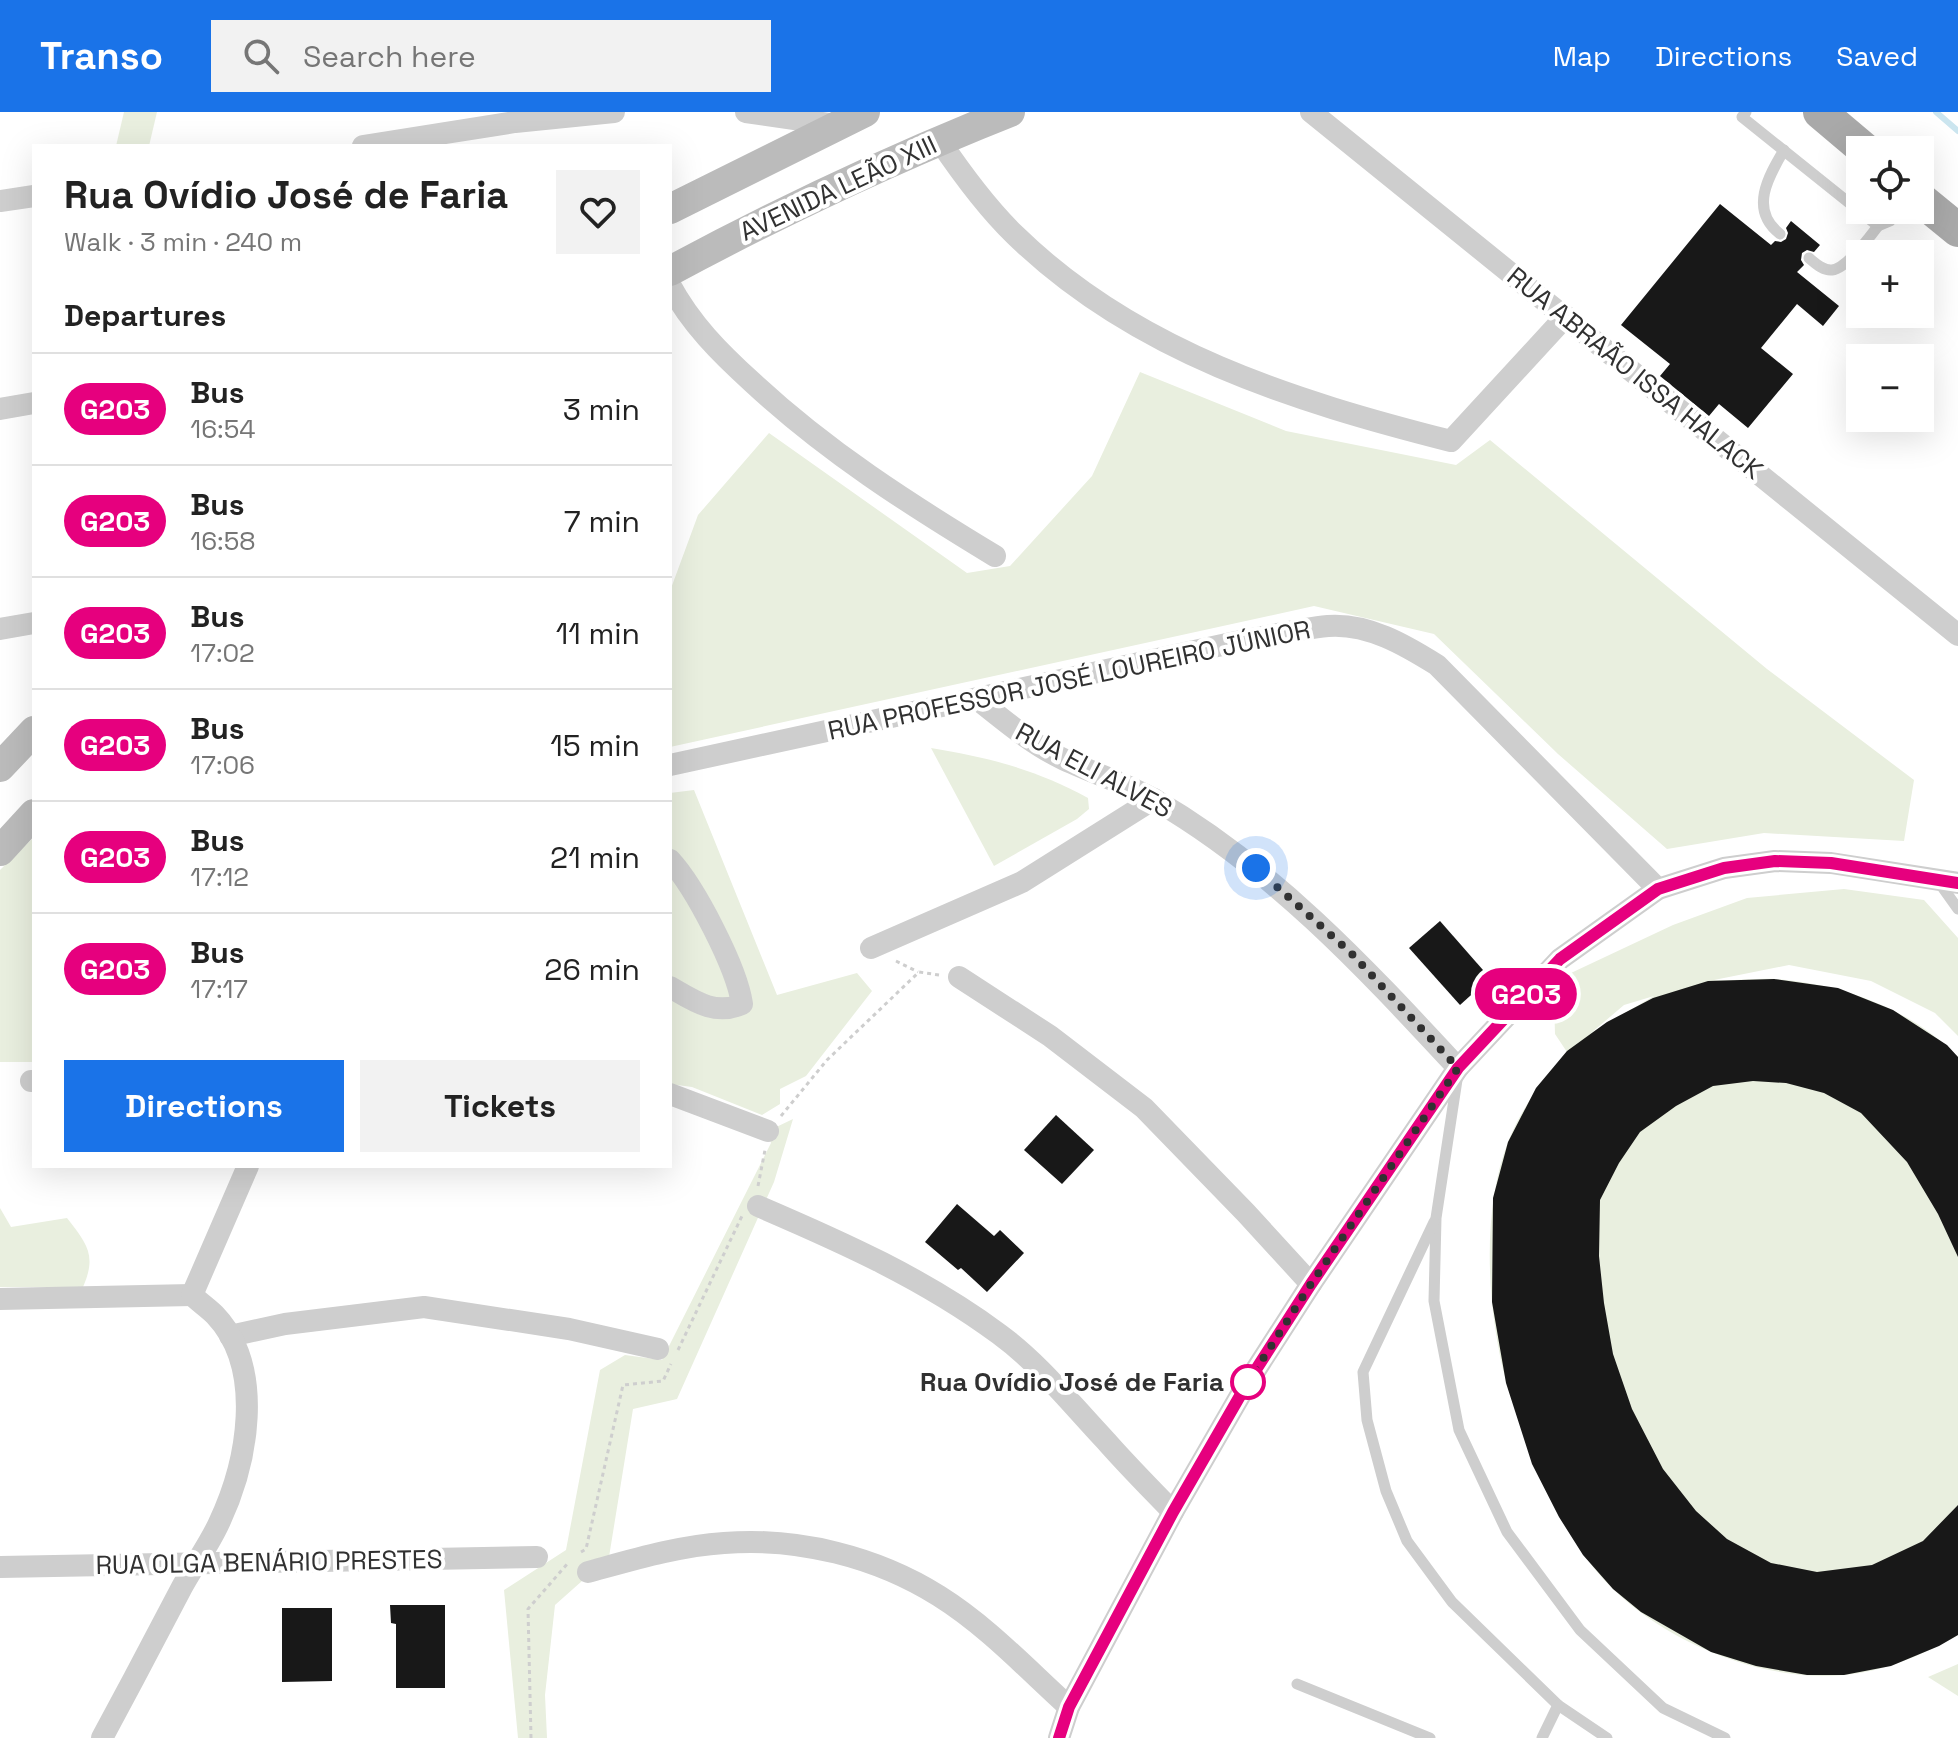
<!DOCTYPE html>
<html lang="en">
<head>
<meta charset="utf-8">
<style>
	body { margin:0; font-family:"Space Grotesk",sans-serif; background:#f2f2f2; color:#222; height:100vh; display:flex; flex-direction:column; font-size:30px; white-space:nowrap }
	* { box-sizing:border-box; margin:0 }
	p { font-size:26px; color:#767676 }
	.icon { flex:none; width:44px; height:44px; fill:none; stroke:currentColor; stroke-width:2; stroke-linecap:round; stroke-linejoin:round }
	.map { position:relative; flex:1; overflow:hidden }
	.side { position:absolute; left:32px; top:32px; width:640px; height:1024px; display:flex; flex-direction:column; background:#fff; border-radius:0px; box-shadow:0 8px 32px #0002 }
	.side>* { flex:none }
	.badge { padding:0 16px; border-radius:26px; font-size:28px; line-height:52px }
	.tools { position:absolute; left:1846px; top:24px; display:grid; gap:16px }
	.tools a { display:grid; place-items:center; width:88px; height:88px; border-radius:0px; background:#fff; box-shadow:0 8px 32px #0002; font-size:40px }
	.you { position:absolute; width:40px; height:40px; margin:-20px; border:6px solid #fff; border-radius:50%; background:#1a73e8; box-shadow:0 0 0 12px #1a73e833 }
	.map>.badge { position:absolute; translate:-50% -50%; box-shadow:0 0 0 4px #fff }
	h2 { padding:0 32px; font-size:30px; line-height:72px }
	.round { display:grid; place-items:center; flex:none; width:84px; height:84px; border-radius:0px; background:#f2f2f2 }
	.summary { display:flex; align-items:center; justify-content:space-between; height:136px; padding:0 32px }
	h1 { font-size:38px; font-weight:600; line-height:60px }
	.cta { display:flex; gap:16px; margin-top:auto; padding:16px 32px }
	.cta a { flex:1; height:92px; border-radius:0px; background:#1a73e8; color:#fff; font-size:32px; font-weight:600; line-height:92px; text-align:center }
	.cta a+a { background:#f2f2f2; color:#222 }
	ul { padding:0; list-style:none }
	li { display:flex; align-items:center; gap:24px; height:112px; padding:0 32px; border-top:2px solid #e0e0e0 }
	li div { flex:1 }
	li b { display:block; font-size:30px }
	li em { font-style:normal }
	li .badge { min-width:88px; font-weight:700; text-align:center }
	header { display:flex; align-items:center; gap:48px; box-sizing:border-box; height:112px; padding:0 40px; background:#1a73e8; color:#fff }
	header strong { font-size:38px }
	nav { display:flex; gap:44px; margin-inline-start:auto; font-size:28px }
	.search { width:560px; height:72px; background:#f2f2f2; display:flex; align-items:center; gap:20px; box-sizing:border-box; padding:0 28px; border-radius:0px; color:#767676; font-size:30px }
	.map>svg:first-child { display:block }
</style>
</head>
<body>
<header>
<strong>Transo</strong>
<div class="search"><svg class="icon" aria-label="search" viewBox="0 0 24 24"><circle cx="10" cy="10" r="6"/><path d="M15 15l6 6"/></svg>Search here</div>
<nav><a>Map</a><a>Directions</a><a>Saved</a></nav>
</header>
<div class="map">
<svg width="1958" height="1626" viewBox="0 0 1958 1626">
	<rect width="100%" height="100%" fill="#fff"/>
	<!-- green -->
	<g fill="#e9efdf" fill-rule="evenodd">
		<path d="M124,0H157L149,34H116Z"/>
		<path d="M1140,260L1286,319L1456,353L1490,328L1767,557L1914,668L1904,729L1764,721L1667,737L1558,642L1434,522L1314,494L670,635V479L698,403L769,321L967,461L1010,454L1092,364Z"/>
		<path d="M931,636C990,646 1035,657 1088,686L1089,697L1077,707L994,754Z"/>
		<path d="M694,678L777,883L857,861L872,879L806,964L780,977V992L762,1003L692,975L670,972V681Z"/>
		<path d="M34,725V950H0V758Z"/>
		<path d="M1844,777L1924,788L1958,826V924L1935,901L1871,869L1789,853L1714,868C1734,869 1755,866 1776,867C1842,872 1910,896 1958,945V1523C1923,1543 1885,1559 1845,1563C1766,1571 1669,1532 1613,1477C1575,1440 1556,1396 1537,1348C1526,1322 1513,1296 1506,1269C1487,1198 1481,1099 1508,1030C1522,995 1543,967 1567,940L1555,922L1554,886L1571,861L1673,813L1747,786ZM1654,884L1591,921L1624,893Z"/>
		<path d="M793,1007L774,1070L677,1287L633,1297L609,1445L555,1493L545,1583L547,1626H518L504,1478L566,1438L600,1258L625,1243L662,1248L771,1031L768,1019Z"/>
		<path d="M0,1096L11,1115L67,1106C87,1132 97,1143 83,1175H0Z"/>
		<path d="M1958,1552V1584L1928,1565Z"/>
	</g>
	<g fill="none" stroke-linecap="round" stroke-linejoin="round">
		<!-- stream -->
		<path stroke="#cbe5ef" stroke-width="6" d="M1936,0L1958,19"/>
	</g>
	<!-- building -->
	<g fill="#181818">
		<path d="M1720,92L1771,133L1775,129L1781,130L1786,127L1788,121L1786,116L1791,109L1820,133L1814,140L1807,138L1802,141L1801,148L1804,153L1797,160L1839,194L1823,214L1797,192L1761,236L1793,262L1748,316L1719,292L1709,304L1660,264L1670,252L1621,213Z"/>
		<path d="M1440,809L1490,866L1460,893L1409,836Z"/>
		<path d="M1774,867L1838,876L1893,898L1947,933L1958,945V1145L1938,1102L1907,1050L1861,1001L1824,981L1786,971L1753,969L1713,974L1676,994L1640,1020L1619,1051L1600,1088L1599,1144L1604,1191L1613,1242L1632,1297L1663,1357L1696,1399L1727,1427L1771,1451L1817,1460L1872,1453L1923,1429L1958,1393V1523L1939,1534L1891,1554L1844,1563H1807L1756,1554L1711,1540L1641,1500L1613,1477L1583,1443L1559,1405L1532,1352L1506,1271L1492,1190L1493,1086L1508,1030L1536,976L1567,939L1607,910L1653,886L1708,869Z"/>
		<path d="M1056,1003L1094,1038L1062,1072L1024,1038Z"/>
		<path d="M957,1092L994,1124L1000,1118L1024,1141L987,1180L961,1156L958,1158L925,1130Z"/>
		<path d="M390,1493H445V1576H396V1512L391,1511Z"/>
		<path d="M282,1496H332V1569L282,1570Z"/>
	</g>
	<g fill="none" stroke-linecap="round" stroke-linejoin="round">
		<!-- path -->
		<g stroke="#cecece" stroke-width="3" stroke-dasharray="4 4" stroke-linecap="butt">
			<path d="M896,849L918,860"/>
			<path d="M781,1004L827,948L919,860L939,863"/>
			<path d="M758,1074L765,1038"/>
			<path d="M678,1238L742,1104"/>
			<path d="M581,1440L586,1437L623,1273L663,1269L671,1252"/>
			<path d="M531,1626L528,1497L569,1450"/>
		</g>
		<!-- lane -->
		<g stroke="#cecece" stroke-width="11">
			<path d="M1746,0L1742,5L1878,114L1890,109L1899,98"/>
			<path d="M1780,122C1749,98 1768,65 1784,38"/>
			<path d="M1809,146C1815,151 1823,159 1832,158C1847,156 1869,126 1878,114"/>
			<path d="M1938,769L1958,797"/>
			<path d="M1457,968L1436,1106L1434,1189L1459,1318L1507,1420L1580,1518L1663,1596L1725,1626"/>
			<path d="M1434,1110L1363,1260L1367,1308L1386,1379L1407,1429L1452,1490L1558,1593L1607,1626"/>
			<path d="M1297,1572L1430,1626"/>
			<path d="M1542,1626L1558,1593"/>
		</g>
		<!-- street -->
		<g stroke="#cecece" stroke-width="22">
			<path d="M746,0L836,13"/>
			<path d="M1311,0L1958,523"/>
			<path d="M939,28C962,62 986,95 1015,123C1135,240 1294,289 1451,329L1566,204"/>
			<path d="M363,34L515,10L614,0"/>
			<path d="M0,89L34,84"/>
			<path d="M670,173C691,212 720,241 752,270C826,339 909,392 995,444"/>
			<path d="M0,297L34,291"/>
			<path d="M0,517L34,511"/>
			<path d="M977,587C1004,608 1030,631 1061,646C1092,661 1126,671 1155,688C1274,757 1366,857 1458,956"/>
			<path d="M670,653L1236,530C1266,525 1297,517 1328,514C1368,511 1405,533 1437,553L1658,777"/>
			<path d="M670,748C695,775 737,856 742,892C715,904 694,889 670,875"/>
			<path d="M871,836L1022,770L1154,687"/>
			<path d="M959,865L1050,924L1144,996L1246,1101L1311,1172"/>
			<path d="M31,969H34"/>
			<path d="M670,982L768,1019"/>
			<path d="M758,1094C842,1130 925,1167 999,1222C1040,1252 1071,1292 1106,1329C1127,1353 1150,1376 1173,1400"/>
			<path d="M0,1187L192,1183"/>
			<path d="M230,1224L285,1212L424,1195L569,1217L658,1237"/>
			<path d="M0,1455L537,1445"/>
			<path d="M588,1460C632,1448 678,1434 724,1431C798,1425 877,1445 939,1484C987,1514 1027,1557 1069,1595"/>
			<path d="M102,1626C129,1576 156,1525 182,1475C194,1453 209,1433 219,1411C247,1352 266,1257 215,1203C208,1196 199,1190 192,1183L248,1054"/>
			<path d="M1059,1626L1069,1595L1173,1400L1248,1270L1311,1172L1458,956L1560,847L1658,777L1724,756L1775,749L1831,751L1958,771"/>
		</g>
		<!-- secondary -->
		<g stroke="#bbb" stroke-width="30">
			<path d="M670,97L865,0"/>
			<path d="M670,159C780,100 894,46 1010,0"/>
			<path d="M0,655L34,619"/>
			<path d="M0,739L34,702"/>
		</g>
		<!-- primary -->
		<g stroke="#a9a9a9" stroke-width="34">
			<path d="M1820,0L1865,38"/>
			<path d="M1920,87L1958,118"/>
		</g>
	</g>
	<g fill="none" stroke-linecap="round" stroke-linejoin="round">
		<defs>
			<path id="line" d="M1059,1626L1069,1595L1173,1400L1248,1270L1311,1172L1458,956L1560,847L1658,777L1724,756L1775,749L1831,751L1958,771"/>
		</defs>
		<!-- line casing -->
		<use href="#line" stroke="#fff" stroke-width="18"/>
		<!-- line -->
		<use href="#line" stroke="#e6007e" stroke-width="12"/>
		<!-- walk -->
		<path stroke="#313131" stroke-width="8" stroke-dasharray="0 14.4" d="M1248,1270L1311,1172L1458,956L1351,841L1256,756"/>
	</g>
	<!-- markers -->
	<circle fill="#fff" stroke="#e6007e" stroke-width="4" cx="1248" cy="1270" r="16"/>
	<g text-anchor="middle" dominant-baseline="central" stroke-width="8" stroke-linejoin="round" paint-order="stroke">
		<!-- street labels -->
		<g font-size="26" fill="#313131" stroke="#fff">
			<text transform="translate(838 76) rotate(-25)">AVENIDA LEÃO XIII</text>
			<text transform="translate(1635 261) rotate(39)">RUA ABRAÃO ISSA HALACK</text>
			<text transform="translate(1069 568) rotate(-12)">RUA PROFESSOR JOSÉ LOUREIRO JÚNIOR</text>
			<text transform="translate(1094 658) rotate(28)">RUA ELI ALVES</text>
			<text transform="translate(269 1450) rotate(-1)">RUA OLGA BENÁRIO PRESTES</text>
		</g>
		<!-- stop labels -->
		<g font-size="26" font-weight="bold" fill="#313131" stroke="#fff" text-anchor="end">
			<text x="1224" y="1270">Rua Ovídio José de Faria</text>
		</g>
	</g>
</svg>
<div class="tools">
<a><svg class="icon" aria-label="locate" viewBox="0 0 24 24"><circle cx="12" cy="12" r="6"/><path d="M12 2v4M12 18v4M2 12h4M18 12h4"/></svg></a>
<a>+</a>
<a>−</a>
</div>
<div class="you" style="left:1256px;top:756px"></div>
<b class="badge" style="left:1526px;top:882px;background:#e6007e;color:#fff">G203</b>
<section class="side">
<div class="summary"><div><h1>Rua Ovídio José de Faria</h1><p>Walk · 3 min · 240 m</p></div><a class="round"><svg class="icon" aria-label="heart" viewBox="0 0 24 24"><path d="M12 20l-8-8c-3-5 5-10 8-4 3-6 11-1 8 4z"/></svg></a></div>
<h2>Departures</h2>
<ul>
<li><span class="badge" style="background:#e6007e;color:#fff">G203</span><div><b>Bus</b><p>16:54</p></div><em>3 min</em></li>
<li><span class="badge" style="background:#e6007e;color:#fff">G203</span><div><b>Bus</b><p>16:58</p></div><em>7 min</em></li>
<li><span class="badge" style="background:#e6007e;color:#fff">G203</span><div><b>Bus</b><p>17:02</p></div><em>11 min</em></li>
<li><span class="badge" style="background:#e6007e;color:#fff">G203</span><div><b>Bus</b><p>17:06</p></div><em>15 min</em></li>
<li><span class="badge" style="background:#e6007e;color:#fff">G203</span><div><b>Bus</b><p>17:12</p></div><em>21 min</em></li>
<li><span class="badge" style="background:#e6007e;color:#fff">G203</span><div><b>Bus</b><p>17:17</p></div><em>26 min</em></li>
</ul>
<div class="cta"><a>Directions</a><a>Tickets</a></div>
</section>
</div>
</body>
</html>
